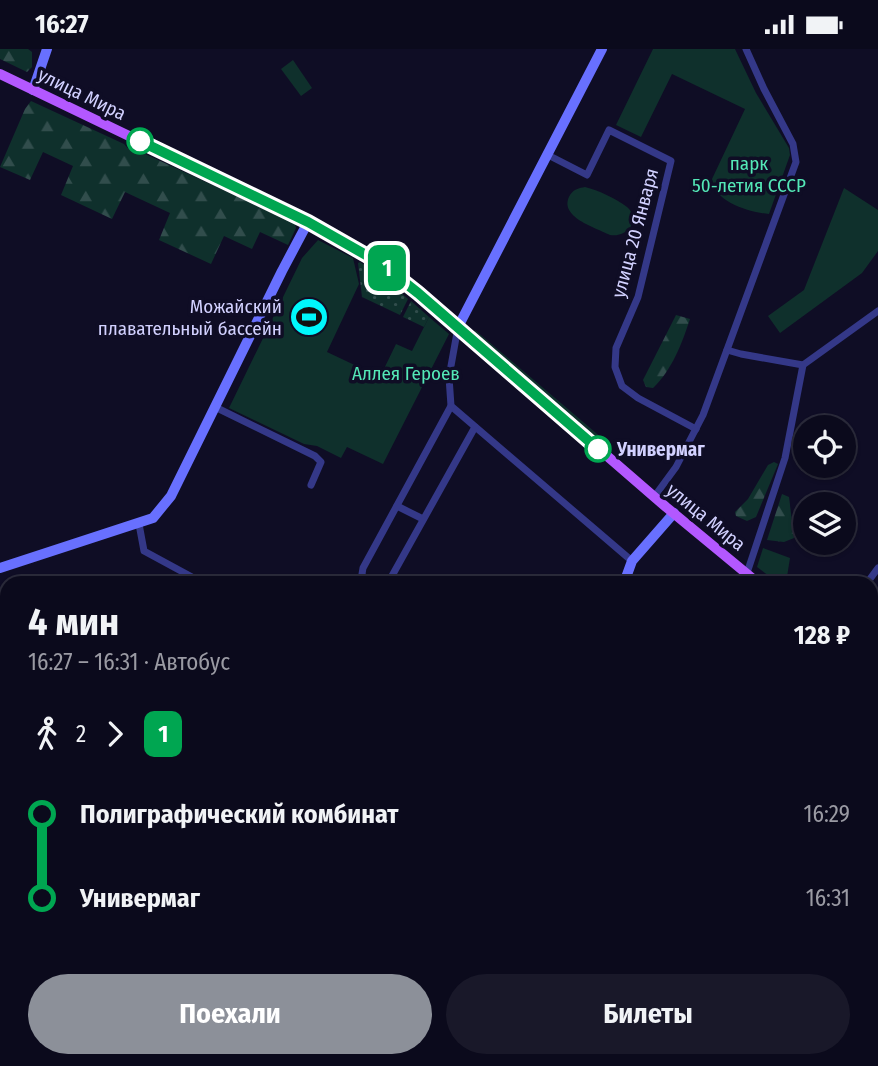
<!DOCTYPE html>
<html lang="ru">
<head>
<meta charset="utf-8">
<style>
	body { margin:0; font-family:"Fira Sans Condensed",sans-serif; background:#191829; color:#f1f3f6; height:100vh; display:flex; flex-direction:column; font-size:26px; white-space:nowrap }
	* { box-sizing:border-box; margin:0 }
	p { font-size:23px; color:#9a9aa3 }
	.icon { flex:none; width:38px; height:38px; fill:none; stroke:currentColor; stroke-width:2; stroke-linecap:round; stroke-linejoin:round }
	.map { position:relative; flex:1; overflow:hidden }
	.side { position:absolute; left:0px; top:527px; width:878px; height:492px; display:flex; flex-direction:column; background:#0b0a1c; border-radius:21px 21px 0 0; box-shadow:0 2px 5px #0004,0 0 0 2px #2b2b3b }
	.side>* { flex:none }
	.badge { padding:0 14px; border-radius:10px; font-size:24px; line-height:46px }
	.tools { position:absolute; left:793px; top:366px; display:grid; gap:14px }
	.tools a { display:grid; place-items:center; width:63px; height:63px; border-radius:50%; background:#0b0a1c; box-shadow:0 2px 5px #0004,0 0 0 2px #2b2b3b; font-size:35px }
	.map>.badge { position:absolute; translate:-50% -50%; box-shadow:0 0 0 4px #fff }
	.legs { display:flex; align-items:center; gap:10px; height:77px; padding:0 28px; font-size:23px }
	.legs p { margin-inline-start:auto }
	.summary { display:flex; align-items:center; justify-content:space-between; height:119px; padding:0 28px }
	h1 { font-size:38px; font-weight:700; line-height:52px }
	.button { display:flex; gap:14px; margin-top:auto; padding:14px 28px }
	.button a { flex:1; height:80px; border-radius:42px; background:#8c9099; color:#fff; font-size:28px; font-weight:700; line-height:80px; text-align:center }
	.button a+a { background:#191829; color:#f1f3f6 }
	ul { padding:0 28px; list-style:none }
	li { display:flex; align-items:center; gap:24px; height:84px; font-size:26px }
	li i { display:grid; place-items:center; width:10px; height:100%; margin:0 9px; background:currentColor }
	li i::after { content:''; width:18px; height:18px; margin:-9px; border:5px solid; border-radius:50%; background:#0b0a1c }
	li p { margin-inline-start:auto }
	li:first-child i { background:linear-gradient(#0000 50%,currentColor 0) }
	li:last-child i { background:linear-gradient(currentColor 50%,#0000 0) }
	.status { display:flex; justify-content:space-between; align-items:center; height:49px; padding:0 35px; background:#0b0a1c; direction:ltr }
	.status svg { height:19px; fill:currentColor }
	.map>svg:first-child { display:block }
</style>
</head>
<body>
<div class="status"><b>16:27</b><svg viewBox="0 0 49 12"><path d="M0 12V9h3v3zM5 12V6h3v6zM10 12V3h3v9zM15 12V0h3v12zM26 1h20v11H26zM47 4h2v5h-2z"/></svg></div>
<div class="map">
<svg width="878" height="1017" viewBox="0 0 878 1017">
	<defs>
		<pattern id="grass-dots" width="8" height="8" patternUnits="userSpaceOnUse" patternTransform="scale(1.75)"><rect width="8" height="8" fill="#0f302c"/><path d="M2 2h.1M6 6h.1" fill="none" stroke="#314d4c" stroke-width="1.8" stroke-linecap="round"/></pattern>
		<pattern id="forest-firs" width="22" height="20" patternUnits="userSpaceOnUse" patternTransform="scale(1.75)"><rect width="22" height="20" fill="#0f302c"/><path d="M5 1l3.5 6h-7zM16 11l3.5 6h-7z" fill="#314d4c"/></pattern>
	</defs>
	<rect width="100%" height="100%" fill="#0f0d25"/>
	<!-- grass -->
	<g fill="url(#grass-dots)">
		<path d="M360,213L389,233L408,250L400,266L362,248L358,214Z"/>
		<path d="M411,252L429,268L424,278L403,268Z"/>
	</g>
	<!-- forest -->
	<g fill="url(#forest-firs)">
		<path d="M0,0H28L32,3V18L27,23L0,10Z"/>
		<path d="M31,52L124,95C130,102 134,106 143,104L295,174L296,179L288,196L260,183L252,200L224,187L211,215L159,191L170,164L125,143L112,170L61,146L73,117L43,103L30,131L0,118L25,60Z"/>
		<path d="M676,266L690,270C682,294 672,321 653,339L646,338L643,331Z"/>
		<path d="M475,281L603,390L606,397H602L474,285Z"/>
		<path d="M774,413L778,415L756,468L747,472L736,467L735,463L748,450L768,416Z"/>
		<path d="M782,445L789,448L794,489L784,493L767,491Z"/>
		<path d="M317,1012H410L402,1017H312Z"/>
	</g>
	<!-- green -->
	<g fill="#0f302c">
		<path d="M653,0H735L756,44L789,99L790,106L769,165C748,163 714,153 712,130L745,60L672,25L641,88L616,76Z"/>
		<path d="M293,11L312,39L301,47L281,20Z"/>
		<path d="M585,138C598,141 617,150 627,158C642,171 627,189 610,186C597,179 557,168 570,146C574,140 579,139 585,138Z"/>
		<path d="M844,139L878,161V202L862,224L780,284L768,267L804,241Z"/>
		<path d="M318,191L353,209L359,235L327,303L380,328L396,295L412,302L429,268L449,285L383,415L347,398L341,409L317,397L304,395L229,359L302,209Z"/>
		<path d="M763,499L790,509L786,534H778L757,518Z"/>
	</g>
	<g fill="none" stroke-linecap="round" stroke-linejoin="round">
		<!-- street -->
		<g stroke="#343888" stroke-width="7">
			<path d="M548,106L587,126L609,81L671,112L638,248L616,299L615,318L622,337L638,349L696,380"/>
			<path d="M458,278L449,328L451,357L632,512"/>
			<path d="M727,301L741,305L803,316"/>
			<path d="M215,358L315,407L321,413L311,436"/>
			<path d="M654,448L676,418L703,366L796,113L793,95L764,40L746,0"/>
			<path d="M397,457L423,470"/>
			<path d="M139,475L144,502L203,534"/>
			<path d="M747,524L785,409L803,316L878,262"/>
			<path d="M366,534L362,525L363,519L451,357"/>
			<path d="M388,534L475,378"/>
			<path d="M867,534L878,519"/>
			<path d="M90,1012L92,1017"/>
			<path d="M455,1012L456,1017"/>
		</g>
		<!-- secondary -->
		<g stroke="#6870ff" stroke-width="10">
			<path d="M33,41L47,0"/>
			<path d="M458,278L602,0"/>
			<path d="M0,519L153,469L171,447L282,222L308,173"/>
			<path d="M624,534L632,512L674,464"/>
			<path d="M872,840L878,845"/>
			<path d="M872,944L878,949"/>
			<path d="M746,1012L754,1017"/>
			<path d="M424,1017L434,1012"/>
		</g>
		<!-- primary -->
		<g stroke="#b358ff" stroke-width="10">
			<path d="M0,25L308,173L366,205L404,231L666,458L758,534"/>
			<path d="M872,631L878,637"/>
		</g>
	</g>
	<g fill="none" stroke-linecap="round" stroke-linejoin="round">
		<defs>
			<path id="line-1" d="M140,92L308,173L380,214L418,244L598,400"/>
		</defs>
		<!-- line-1 casing -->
		<use href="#line-1" stroke="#fff" stroke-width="16"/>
		<!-- line-1 -->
		<use href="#line-1" stroke="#00a651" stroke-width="10"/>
	</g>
	<!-- icons -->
	<defs>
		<symbol id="stadium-disc" viewBox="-11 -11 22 22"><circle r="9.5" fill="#00f7fc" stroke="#0f0d25"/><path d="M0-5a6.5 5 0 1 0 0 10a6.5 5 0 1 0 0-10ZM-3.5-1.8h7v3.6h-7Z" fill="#111"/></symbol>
	</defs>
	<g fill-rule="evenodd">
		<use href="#stadium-disc" x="287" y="246" width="44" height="44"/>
	</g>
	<!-- markers -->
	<g fill="#fff" stroke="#00a651" stroke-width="3.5">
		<circle cx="140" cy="92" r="12"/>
		<circle cx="598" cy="400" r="12"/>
	</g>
	<g text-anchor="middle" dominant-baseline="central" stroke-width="7" stroke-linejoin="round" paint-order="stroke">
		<!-- street labels -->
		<g font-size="19" fill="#d2d1ff" stroke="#0f0d25">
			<text transform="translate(82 45) rotate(26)">улица Мира</text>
			<text transform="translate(635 184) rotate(-75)">улица 20 Января</text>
			<text transform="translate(706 468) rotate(39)">улица Мира</text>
		</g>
		<!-- park labels -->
		<g font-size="19" fill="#54e8b7" stroke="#0f0d25">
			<text x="749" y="114">парк<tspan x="749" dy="22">50-летия СССР</tspan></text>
			<text x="406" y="324">Аллея Героев</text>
		</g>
		<!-- poi labels -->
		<g font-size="19" fill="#d2d1ff" stroke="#0f0d25" text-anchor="end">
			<text x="282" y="257">Можайский<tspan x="282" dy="22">плавательный бассейн</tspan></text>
		</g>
		<!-- stop labels -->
		<g font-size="19" font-weight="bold" fill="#d2d1ff" stroke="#0f0d25" text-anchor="start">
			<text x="617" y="400">Универмаг</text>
		</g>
	</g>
</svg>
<div class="tools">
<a><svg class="icon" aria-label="locate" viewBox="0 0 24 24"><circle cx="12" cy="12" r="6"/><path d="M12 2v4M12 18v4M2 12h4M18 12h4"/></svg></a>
<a><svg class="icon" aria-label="layers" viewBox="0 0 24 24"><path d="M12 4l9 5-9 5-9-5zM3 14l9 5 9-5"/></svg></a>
</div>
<b class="badge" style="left:387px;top:219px;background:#00a651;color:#fff">1</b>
<section class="side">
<div class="summary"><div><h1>4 мин</h1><p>16:27 – 16:31 · Автобус</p></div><b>128 ₽</b></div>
<div class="legs"><svg class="icon" aria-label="walk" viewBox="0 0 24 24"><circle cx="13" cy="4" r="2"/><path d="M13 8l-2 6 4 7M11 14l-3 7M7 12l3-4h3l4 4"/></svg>2<svg class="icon" aria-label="forward" viewBox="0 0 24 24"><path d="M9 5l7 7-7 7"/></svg><b class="badge" style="background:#00a651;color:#fff">1</b></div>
<ul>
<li><i style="color:#00a651"></i><b>Полиграфический комбинат</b><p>16:29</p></li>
<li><i style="color:#00a651"></i><b>Универмаг</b><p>16:31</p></li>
</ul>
<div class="button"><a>Поехали</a><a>Билеты</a></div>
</section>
</div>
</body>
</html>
